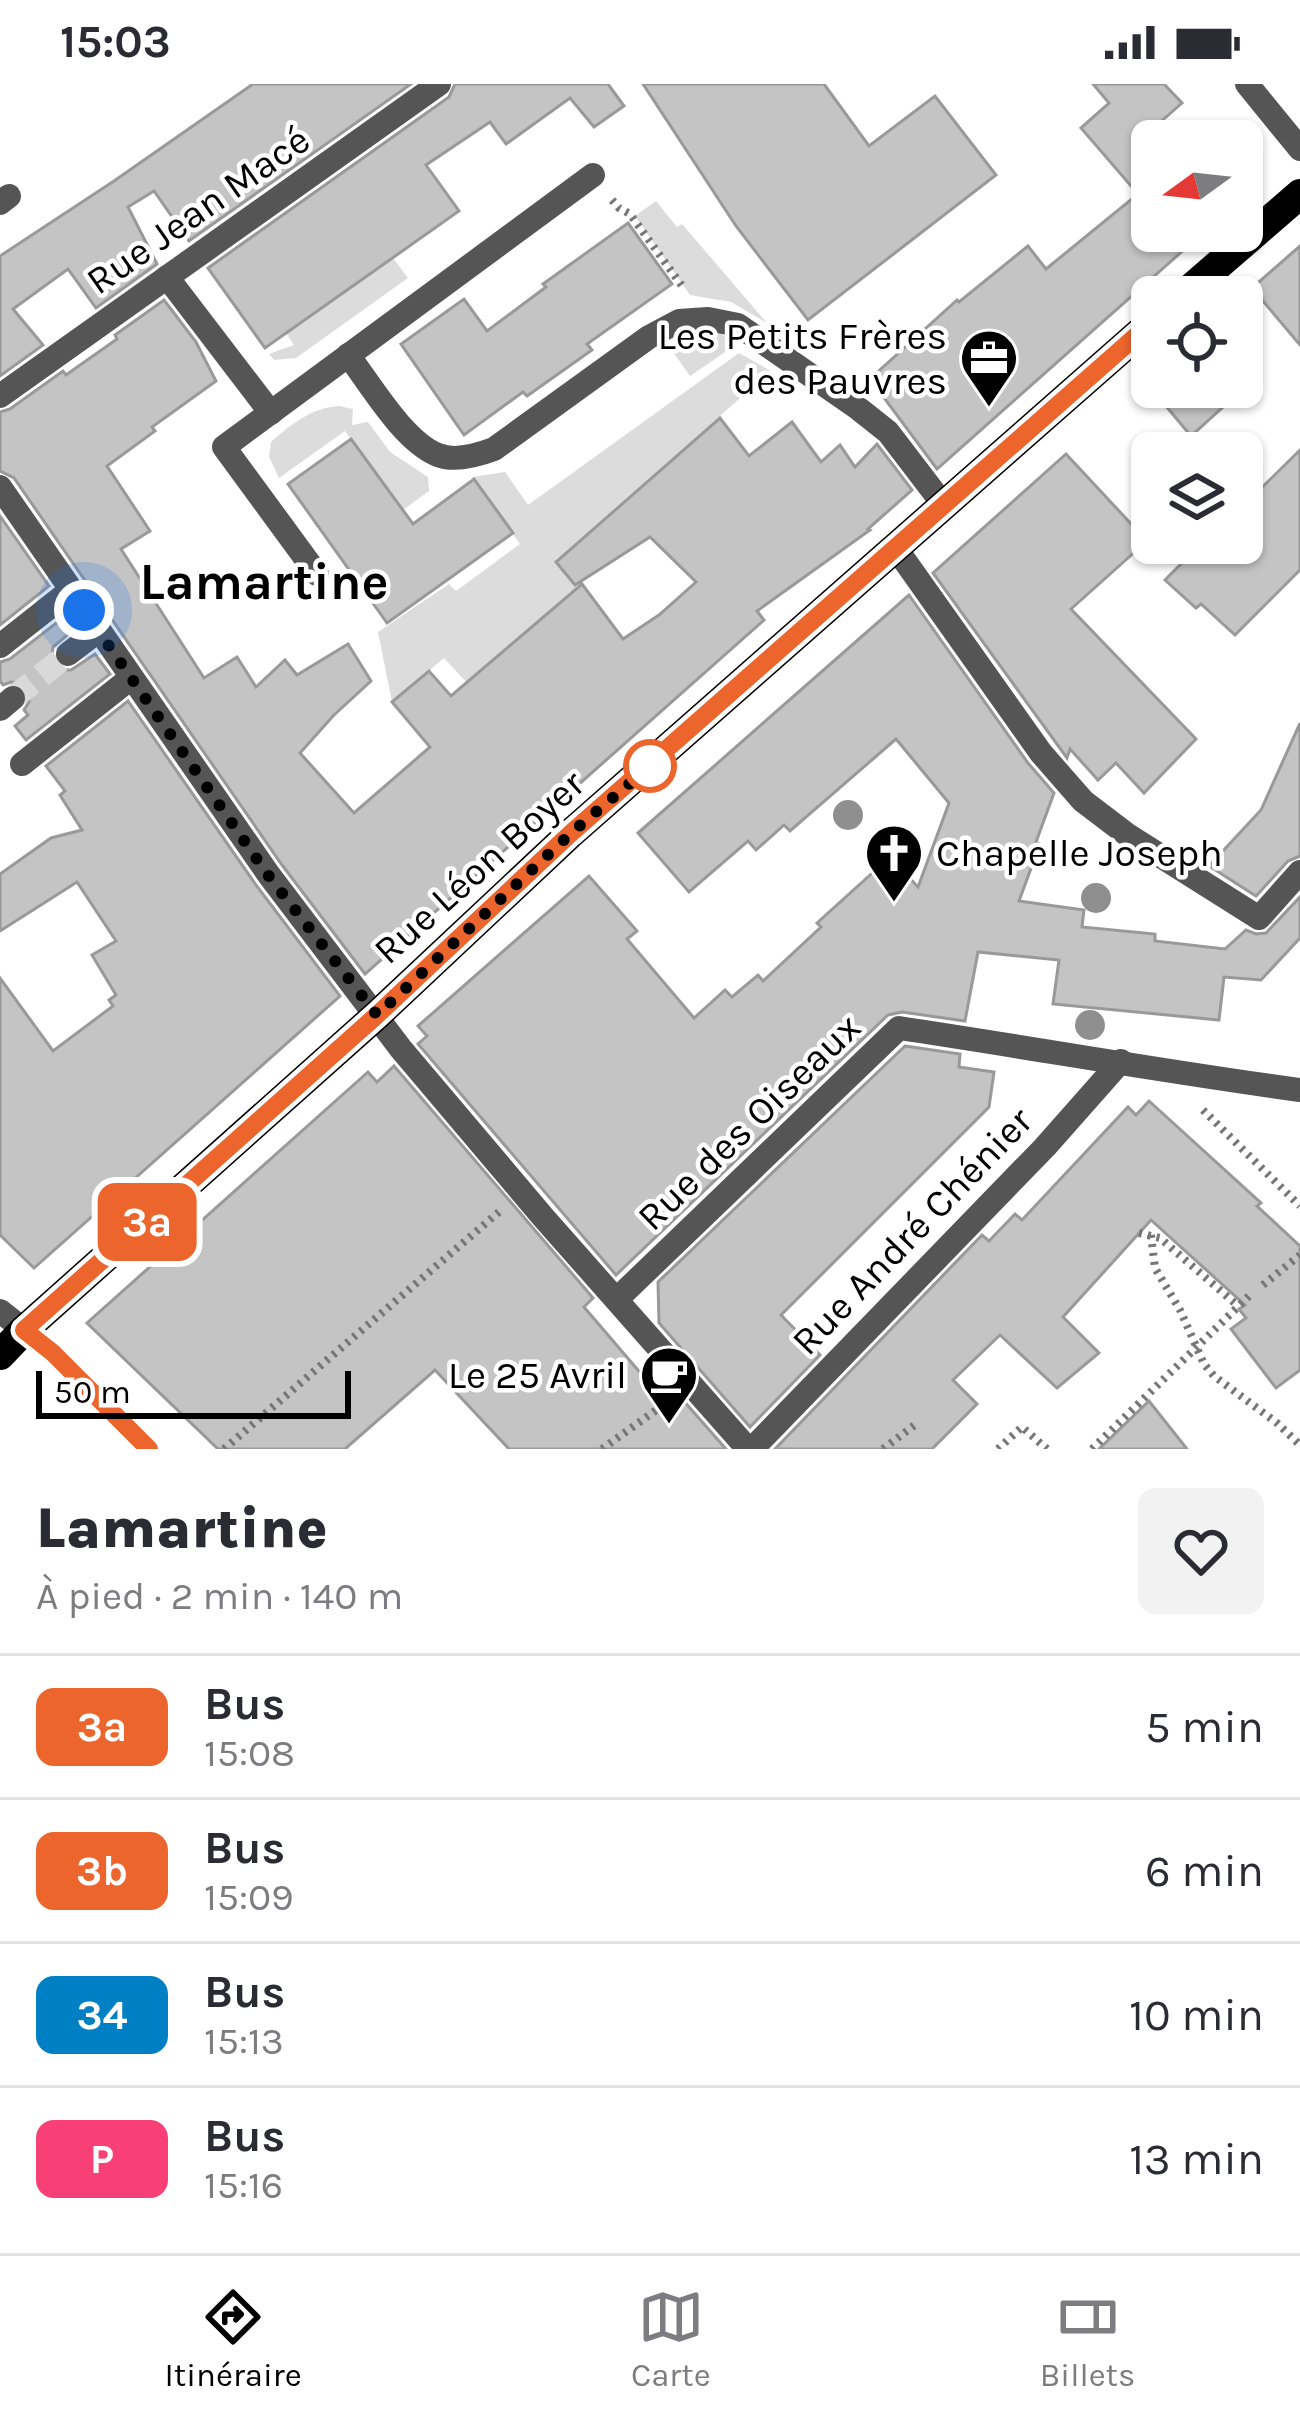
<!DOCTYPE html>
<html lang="fr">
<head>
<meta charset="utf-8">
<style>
	body { margin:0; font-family:Karla,sans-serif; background:#f2f2f3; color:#2b2b33; height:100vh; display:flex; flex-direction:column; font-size:45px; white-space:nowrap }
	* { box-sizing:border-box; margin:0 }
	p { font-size:39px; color:#7c7c81 }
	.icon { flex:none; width:66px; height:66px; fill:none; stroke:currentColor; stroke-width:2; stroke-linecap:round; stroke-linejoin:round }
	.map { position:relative; height:1365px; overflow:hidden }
	.panel { display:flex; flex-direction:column; background:#fff; flex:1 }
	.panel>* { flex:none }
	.badge { padding:0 24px; border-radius:18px; font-size:42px; line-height:78px }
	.needle { width:78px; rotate:255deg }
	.tools { position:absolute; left:1131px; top:36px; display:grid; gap:24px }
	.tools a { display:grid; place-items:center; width:132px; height:132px; border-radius:18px; background:#fff; box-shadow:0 3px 9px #0004; font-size:60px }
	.scale { position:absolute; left:36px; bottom:30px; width:315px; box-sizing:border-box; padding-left:12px; border:6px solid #000; border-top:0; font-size:33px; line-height:42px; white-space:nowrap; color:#000; -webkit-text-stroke:9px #fff; paint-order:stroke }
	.you { position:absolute; width:60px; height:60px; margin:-30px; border:9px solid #fff; border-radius:50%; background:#1a73e8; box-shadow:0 0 0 18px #1a73e833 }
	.map>.badge { position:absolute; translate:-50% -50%; box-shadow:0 0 0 6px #fff }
	.round { display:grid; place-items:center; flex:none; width:126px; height:126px; border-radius:18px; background:#f2f2f3 }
	.headline { display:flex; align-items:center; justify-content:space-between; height:204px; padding:0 36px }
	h1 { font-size:57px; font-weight:800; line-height:90px }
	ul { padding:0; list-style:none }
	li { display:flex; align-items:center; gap:36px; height:144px; padding:0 36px; border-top:3px solid #e1e1e2 }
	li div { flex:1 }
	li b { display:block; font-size:45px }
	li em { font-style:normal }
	li .badge { min-width:132px; font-weight:700; text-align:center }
	.status { display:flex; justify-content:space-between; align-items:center; height:84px; padding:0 60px; background:#fff; direction:ltr }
	.status svg { height:33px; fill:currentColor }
	.menu { display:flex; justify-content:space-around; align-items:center; height:168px; border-top:3px solid #e1e1e2; background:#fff; font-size:33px; color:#7c7c81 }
	.menu a { display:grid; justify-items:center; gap:6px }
	.menu .active { color:#000 }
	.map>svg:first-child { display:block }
</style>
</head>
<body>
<div class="status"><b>15:03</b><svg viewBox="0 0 49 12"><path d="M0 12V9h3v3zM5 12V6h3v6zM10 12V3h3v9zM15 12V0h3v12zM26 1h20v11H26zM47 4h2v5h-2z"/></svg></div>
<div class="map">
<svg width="1300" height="1365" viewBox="0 0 1300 1365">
	<rect width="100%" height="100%" fill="#fff"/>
	<!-- green -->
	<g fill="#dcdcdc">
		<path d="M656,117L677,143L682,140L767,239L731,218L690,211L635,132Z"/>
		<path d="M393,174L408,194L296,274L274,276L269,270L294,261L286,249Z"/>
		<path d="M712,247L720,249L737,260L690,292L670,264L696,251Z"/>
		<path d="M739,269L771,287L556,476L576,503L466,598L444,574L392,618L378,548L449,500L456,507L520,460L472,393L505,388L528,421Z"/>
		<path d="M339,322L353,325L352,341L368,338L390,368L428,393L429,407L403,426L345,347L279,394L269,373L271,358C290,341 313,323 339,322Z"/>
	</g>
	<!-- building -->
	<g fill="#c4c4c4" stroke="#999" stroke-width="3">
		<path d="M253,0H411L189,157L154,107L128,123L157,180L96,224L68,185L13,225L43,261L0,292V172L114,97Z"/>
		<path d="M455,0H608L624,22L594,43L570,14L506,60L490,38L426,81L459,127L265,264L208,184L449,13Z"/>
		<path d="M643,0H824L869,62L935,12L996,91L808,236L736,142Z"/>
		<path d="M1093,0H1164L1182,19L1148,49L1152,53V147H1205L937,385L870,295L957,216L959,218L1028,162L1046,185L1138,110L1081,44L1109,19Z"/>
		<path d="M628,139L672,200L587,260L592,266L527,312L523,308L464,351L401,260L464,215L487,247L546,203L543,200Z"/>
		<path d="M1300,162V261L1252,204Z"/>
		<path d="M164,216L196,258L216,297L152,343L155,347L107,382L150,447L121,465L204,594L237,573L256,603L285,576L297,591L348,560L371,597L334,631L300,669L354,729L430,663L392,618L429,587L451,612L582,500L623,555L659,531L696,498L650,453L575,501L556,478L720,334L749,372L792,338L821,378L840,361L855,383L877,360L912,406L868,445L870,446L757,527L764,536L365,890L282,781L14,394L0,387V328L10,325L63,287L66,291L117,255L115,251Z"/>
		<path d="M1150,303H1245L1191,352Z"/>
		<path d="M351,355L413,440L474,395L513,449L387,539L288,400Z"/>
		<path d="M1300,366V486L1235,551L1201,520L1196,524L1165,496L1202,459H1242V423Z"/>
		<path d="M1066,370L1147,457L1071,525L1196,655L1144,709L1116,679L1098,696L1070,665L1067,674L933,489Z"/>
		<path d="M0,432L49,502L0,541Z"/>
		<path d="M909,511L1028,679L1054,709L1036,758L1040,760L1019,817L1084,826L1082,843L1155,850V857L1225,865L1246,846L1256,850L1266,849L1300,813V854L1261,896L1224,893L1219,936L1053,920L1059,876L978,868L965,937L902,928L888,931L616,1191L418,960L427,952L418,942L589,792L637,847L627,855L694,934L725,906L732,913L758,891L763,897L821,843L817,839L890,773L918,803L949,719L896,655L790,747L784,741L756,766L748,757L689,808L638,749Z"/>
		<path d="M68,530L77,543L53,563L52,571L54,579L63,586H71L95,570L110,590L26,656L15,642L28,631L24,626L29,618V610L20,599L11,598L3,601L0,597V578L10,575Z"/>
		<path d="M128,617L256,801L340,912L34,1184L0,1151V894L53,967L113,922L109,916L116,911L92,871L116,857L77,798L0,847V790L51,754L82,746L60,711L65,707L46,682Z"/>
		<path d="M1300,639V772L1288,777L1256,812L1209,782L1261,726Z"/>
		<path d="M905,962L960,970L959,983L994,988L989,1023L781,1231L820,1271L750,1343L659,1239L658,1198Z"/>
		<path d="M394,982L593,1214L584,1223L661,1313L660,1290L726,1365H509L435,1286L345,1365H218L87,1239L368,988L377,998Z"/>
		<path d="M1149,1017L1261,1119L1257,1122L1300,1162V1286L1276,1304L1231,1245L1246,1234L1239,1225L1245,1221L1151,1136L1063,1233L1099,1269L1057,1304L1000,1251L953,1296L977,1320L932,1365H775L982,1151L989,1157L1015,1130L1022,1136L1128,1023L1136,1031Z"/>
		<path d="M1149,1317L1187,1365H1099Z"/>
	</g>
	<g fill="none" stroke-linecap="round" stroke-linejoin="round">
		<!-- pedestrian-tunnel -->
		<path stroke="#d9d9d9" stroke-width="24" stroke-dasharray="24 12" stroke-linecap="butt" d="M13,614L68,570"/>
		<!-- path -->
		<g stroke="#777" stroke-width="8" stroke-dasharray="3 6" stroke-linecap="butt">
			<path d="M612,116L619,124L630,130L685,206"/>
			<path d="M1203,1026L1300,1122"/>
			<path d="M1139,1149L1160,1154L1237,1221"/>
			<path d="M1151,1151L1155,1184L1180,1226L1204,1280L1214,1292L1277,1339L1300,1361"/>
			<path d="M1263,1201L1300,1171"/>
			<path d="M224,1365L500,1127"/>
			<path d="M602,1365L669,1317"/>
			<path d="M883,1365L916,1340"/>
			<path d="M998,1365L1022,1343L1047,1365"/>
			<path d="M1092,1365L1250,1211"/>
		</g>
		<!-- service -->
		<path stroke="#555" stroke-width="24" d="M0,119L9,112"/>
		<!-- pedestrian -->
		<g stroke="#555" stroke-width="24">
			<path d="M0,562L71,506"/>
			<path d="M68,570L98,547"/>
			<path d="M0,625L13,614"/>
		</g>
		<!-- minor -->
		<g stroke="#555" stroke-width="24">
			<path d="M1247,0L1300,65"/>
			<path d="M167,193L271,329"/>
			<path d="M348,271C371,301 403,357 438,371C455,378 478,371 494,365L649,253L679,237L708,235L738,241L859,325L888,348L943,420"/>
			<path d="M0,312L439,0"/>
			<path d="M0,403L269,791L401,965L543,1133L748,1365"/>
			<path d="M895,463L1041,669L1083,717L1129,752L1259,834L1300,788"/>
			<path d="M317,490L224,363L593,91"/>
			<path d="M22,680L131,594"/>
			<path d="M617,1215L899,944C1033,964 1166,988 1300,1006"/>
			<path d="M752,1365L1045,1063L1121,977"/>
		</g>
		<!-- tertiary -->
		<path stroke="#555" stroke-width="24" d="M0,1227L53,1269L149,1365"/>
		<!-- primary -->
		<g stroke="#000" stroke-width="30">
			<path d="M1181,213L1300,110"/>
			<path d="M0,1271L24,1246L377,931L570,750L1152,238"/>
		</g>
	</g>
	<!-- trees -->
	<g fill="#8f8f8f">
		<circle cx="848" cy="731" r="15"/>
		<circle cx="1096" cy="814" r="15"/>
		<circle cx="1090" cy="941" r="15"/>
	</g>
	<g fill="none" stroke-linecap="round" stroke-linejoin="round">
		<defs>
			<path id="line" d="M149,1365L53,1269L24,1246L377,931L570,750L1152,238"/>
		</defs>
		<!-- line casing -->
		<use href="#line" stroke="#fff" stroke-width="27"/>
		<!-- line -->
		<use href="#line" stroke="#ec652c" stroke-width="18"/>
		<!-- walk -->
		<path stroke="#000" stroke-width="12" stroke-dasharray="0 21.6" d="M84,526L268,791L377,931L570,750L650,682"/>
	</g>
	<!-- icons -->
	<defs>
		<symbol id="office-pin" viewBox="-11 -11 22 30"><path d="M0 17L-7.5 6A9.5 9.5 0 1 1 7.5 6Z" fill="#000" stroke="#fff"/><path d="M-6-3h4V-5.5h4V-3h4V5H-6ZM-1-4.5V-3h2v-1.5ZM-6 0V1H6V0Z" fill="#fff"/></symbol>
		<symbol id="church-pin" viewBox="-11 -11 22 30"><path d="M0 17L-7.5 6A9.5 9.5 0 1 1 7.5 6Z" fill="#000" stroke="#fff"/><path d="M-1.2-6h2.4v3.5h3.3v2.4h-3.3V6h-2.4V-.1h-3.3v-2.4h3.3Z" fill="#fff"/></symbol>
		<symbol id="cafe-pin" viewBox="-11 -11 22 30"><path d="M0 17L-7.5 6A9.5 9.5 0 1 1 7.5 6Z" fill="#000" stroke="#fff"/><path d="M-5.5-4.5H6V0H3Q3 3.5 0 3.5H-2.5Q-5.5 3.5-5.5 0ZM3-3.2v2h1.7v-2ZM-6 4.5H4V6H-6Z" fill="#fff"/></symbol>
	</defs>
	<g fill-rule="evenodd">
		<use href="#office-pin" x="956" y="241" width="66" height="90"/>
		<use href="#church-pin" x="861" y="736" width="66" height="90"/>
		<use href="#cafe-pin" x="636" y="1258" width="66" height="90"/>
	</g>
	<!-- markers -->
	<circle fill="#fff" stroke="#ec652c" stroke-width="6" cx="650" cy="682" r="24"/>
	<g text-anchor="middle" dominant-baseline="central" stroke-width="9" stroke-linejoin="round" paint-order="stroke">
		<!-- street labels -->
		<g font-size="39" fill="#000" stroke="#fff">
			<text transform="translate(198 126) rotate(-35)">Rue Jean Macé</text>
			<text transform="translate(479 783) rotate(-42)">Rue Léon Boyer</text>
			<text transform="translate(749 1038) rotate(-44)">Rue des Oiseaux</text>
			<text transform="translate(912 1147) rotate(-46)">Rue André Chénier</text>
		</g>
		<!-- poi labels -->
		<g font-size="39" fill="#000" stroke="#fff" text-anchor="end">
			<text x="947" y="252">Les Petits Frères<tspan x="947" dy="45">des Pauvres</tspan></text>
			<text x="936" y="769" text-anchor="start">Chapelle Joseph</text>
			<text x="627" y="1291">Le 25 Avril</text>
		</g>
		<!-- district labels -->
		<g font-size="51" font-weight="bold" fill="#000" stroke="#fff">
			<text x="264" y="498">Lamartine</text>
		</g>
	</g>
</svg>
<div class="tools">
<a><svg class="needle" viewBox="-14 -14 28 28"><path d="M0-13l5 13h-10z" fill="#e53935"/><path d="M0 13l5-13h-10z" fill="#7c7c81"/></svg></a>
<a><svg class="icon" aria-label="locate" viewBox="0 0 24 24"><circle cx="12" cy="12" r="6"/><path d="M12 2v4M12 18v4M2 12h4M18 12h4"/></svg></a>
<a><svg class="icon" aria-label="layers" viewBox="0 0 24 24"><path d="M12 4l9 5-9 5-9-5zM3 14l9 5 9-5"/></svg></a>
</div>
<div class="scale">50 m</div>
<div class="you" style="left:84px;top:526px"></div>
<b class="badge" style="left:147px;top:1138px;background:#ec652c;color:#fff">3a</b>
</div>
<section class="panel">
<div class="headline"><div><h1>Lamartine</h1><p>À pied · 2 min · 140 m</p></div><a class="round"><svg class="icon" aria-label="heart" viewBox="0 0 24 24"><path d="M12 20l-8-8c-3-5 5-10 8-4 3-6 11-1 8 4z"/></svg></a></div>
<ul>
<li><span class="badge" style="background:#ec652c;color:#fff">3a</span><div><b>Bus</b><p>15:08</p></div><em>5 min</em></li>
<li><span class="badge" style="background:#ec652c;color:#fff">3b</span><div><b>Bus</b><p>15:09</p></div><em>6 min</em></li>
<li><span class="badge" style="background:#0080c4;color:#fff">34</span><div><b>Bus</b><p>15:13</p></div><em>10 min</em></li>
<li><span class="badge" style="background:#f94076;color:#fff">P</span><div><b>Bus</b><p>15:16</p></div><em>13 min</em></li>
</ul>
</section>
<nav class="menu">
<a class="active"><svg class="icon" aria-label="directions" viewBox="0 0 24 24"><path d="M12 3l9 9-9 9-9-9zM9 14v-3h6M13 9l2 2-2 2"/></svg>Itinéraire</a>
<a><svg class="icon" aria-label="map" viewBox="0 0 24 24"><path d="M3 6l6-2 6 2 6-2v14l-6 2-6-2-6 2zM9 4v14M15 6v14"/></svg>Carte</a>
<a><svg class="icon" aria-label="tickets" viewBox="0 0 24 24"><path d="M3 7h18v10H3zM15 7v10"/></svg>Billets</a>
</nav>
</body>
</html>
